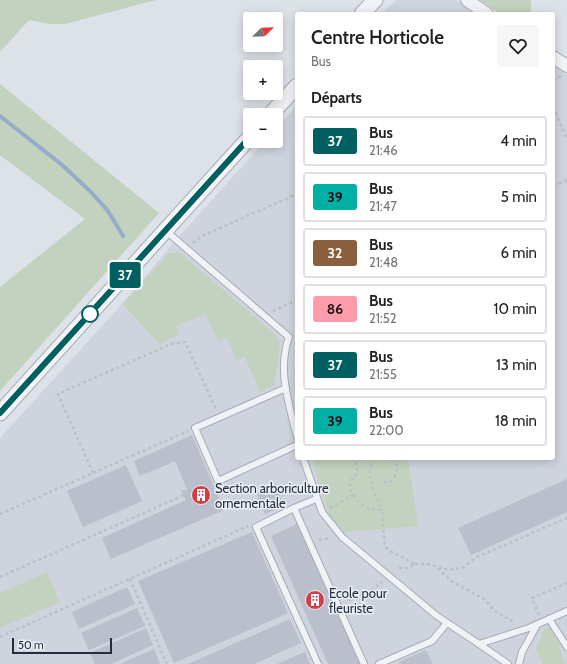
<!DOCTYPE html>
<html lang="fr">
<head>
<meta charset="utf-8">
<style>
	body { margin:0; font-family:Cabin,sans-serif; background:#f6f6f6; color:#202124; height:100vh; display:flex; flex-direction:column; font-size:15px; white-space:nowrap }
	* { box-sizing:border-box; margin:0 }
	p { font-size:13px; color:#757577 }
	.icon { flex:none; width:22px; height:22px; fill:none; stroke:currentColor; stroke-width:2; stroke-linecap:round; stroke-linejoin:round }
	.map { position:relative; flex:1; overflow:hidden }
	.details { position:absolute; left:295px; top:12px; width:260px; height:448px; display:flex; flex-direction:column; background:#fff; border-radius:4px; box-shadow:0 2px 10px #0003 }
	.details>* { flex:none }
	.badge { padding:0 8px; border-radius:3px; font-size:14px; line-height:26px }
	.needle { width:26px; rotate:67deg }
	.controls { position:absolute; left:243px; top:12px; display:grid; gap:8px }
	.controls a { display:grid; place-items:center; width:40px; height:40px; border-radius:4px; background:#fff; box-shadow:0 2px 10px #0003; font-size:20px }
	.scale { position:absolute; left:12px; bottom:10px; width:100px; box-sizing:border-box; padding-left:4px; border:2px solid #262d3f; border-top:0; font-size:11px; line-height:14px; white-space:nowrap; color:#262d3f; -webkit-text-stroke:3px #ecf0f5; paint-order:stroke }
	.map>.badge { position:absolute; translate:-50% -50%; box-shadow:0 0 0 2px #fff }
	h2 { padding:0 16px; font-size:15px; line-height:36px }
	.round { display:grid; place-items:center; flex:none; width:42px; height:42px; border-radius:4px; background:#f6f6f6 }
	.overview { display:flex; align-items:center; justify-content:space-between; height:68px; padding:0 16px }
	h1 { font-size:19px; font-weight:600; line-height:30px }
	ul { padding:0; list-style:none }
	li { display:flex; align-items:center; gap:12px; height:50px; margin:0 8px 6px; padding:0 8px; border:2px solid #e0e0e0; border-radius:4px }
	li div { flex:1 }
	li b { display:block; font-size:15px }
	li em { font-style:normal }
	li .badge { min-width:44px; font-weight:700; text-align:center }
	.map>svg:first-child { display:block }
</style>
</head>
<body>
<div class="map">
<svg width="567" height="664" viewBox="0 0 567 664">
	<rect width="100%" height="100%" fill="#dde1e8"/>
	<!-- built -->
	<g fill="#cfd3dd">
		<path d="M397,0H456L477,14H380Z"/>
		<path d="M553,66L567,75V664H0V438L114,313L183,232L265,141H276V129L297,105V458H553Z"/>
	</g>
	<!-- green -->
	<g fill="#c2d2be">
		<path d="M0,0H156L65,24H49L29,20L0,52Z"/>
		<path d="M480,0H531V14H500Z"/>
		<path d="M0,84L159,213L0,391V287L85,219L0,155Z"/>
		<path d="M169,253H180L276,335L280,343L275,383L273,386L260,392L245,357L236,360L227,337L218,341L206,314L176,326L179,335L159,344L123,304Z"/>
		<path d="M312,458H408L418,526L345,532L329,516Z"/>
		<path d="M47,572L60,602L0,628V593Z"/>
		<path d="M549,627L559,644L563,661L567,664H543L536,650L544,630Z"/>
	</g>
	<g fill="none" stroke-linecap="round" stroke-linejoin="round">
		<!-- stream -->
		<path stroke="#96acca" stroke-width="4" d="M0,116L61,164L90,191L108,211L123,236"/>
	</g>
	<!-- building -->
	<g fill="#babfcb">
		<path d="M192,435L224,510L111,559L102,538L186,500L181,491L187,489L175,461L140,476L134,461Z"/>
		<path d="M126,465L142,501L83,527L67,491Z"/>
		<path d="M567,479V512L471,555L458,528Z"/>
		<path d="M275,484L284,506L265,514L256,492Z"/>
		<path d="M297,524L360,664H328L271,536Z"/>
		<path d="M252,532L288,613L174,663L138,581Z"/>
		<path d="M127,587L135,604L79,629L72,612Z"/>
		<path d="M137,608L145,626L89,650L81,633Z"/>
		<path d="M290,619L301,643L254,664H188Z"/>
		<path d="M146,628L153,645L111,664H95L90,653Z"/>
		<path d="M154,649L160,664H120Z"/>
		<path d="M426,650L433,664H400L399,662Z"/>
		<path d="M305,652L310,664H277Z"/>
	</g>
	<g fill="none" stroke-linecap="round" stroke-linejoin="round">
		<defs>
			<g id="service">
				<path d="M166,231L289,337C277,370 289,404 297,437"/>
				<path d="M286,388L195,428L218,481L297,445"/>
				<path d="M303,458L322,512L342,537L437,616L479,644L529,628L567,611"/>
				<path d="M316,499L294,508L364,664"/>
				<path d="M294,508L256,527L318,664"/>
				<path d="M549,619L567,647"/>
				<path d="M479,644L508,664"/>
				<path d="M379,664L432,641L447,623"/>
				<path d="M519,664L522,652L537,625"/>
			</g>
			<g id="minor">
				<path d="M467,0L487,14"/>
				<path d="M553,57L567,66"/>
			</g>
			<g id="tertiary">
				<path d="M362,14L375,0"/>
				<path d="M270,115L297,86"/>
				<path d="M0,413L250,137"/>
			</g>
		</defs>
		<!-- service casing -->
		<use href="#service" stroke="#a6abb5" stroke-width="8"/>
		<!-- minor casing -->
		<use href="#minor" stroke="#a6abb5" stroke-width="14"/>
		<!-- tertiary casing -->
		<use href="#tertiary" stroke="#a6abb5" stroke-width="17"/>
		<!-- path -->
		<g stroke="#bbbfc6" stroke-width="2.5" stroke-dasharray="3 3" stroke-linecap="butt">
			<path d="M553,80L561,76"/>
			<path d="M553,107L567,139"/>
			<path d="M553,186L567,180"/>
			<path d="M193,243L202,236L297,194"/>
			<path d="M273,311L297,300"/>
			<path d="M373,458C365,477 375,493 382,510"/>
			<path d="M93,473L58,394L171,344L185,342L216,409"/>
			<path d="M384,482H390C398,476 398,467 396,458"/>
			<path d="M353,495C361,506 368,510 382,510L385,547L392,552L415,564L406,568H397"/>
			<path d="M330,508L353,495C346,486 351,480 358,472L354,458"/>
			<path d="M0,514L188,431"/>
			<path d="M319,540L331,538"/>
			<path d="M415,564H427L449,570L462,568L477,557L567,518"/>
			<path d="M438,568L451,581L484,599L496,612L515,623"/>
			<path d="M0,577L184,495"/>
			<path d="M130,579L167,664"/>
			<path d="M349,600L370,591L382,582"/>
			<path d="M539,615L532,598L567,583"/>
			<path d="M0,637L248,526"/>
		</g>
		<!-- service -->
		<use href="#service" stroke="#f0f2f6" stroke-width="6"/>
		<!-- minor -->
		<use href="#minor" stroke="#f0f2f6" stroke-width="12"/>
		<!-- tertiary -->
		<use href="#tertiary" stroke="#f0f2f6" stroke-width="15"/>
	</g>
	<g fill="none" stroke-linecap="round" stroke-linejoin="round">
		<defs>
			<path id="line" d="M0,413L250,137"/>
		</defs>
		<!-- line casing -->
		<use href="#line" stroke="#fff" stroke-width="9"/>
		<!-- line -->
		<use href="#line" stroke="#005f61" stroke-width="6"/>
	</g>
	<!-- icons -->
	<defs>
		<symbol id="building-disc" viewBox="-11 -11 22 22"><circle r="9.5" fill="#d53a47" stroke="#ecf0f5"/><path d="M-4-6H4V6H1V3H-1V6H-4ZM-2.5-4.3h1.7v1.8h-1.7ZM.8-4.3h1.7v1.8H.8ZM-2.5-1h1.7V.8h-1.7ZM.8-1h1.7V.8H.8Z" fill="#fff"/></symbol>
	</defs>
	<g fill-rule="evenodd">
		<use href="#building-disc" x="190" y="484" width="22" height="22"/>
		<use href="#building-disc" x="304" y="589" width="22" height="22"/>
	</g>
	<!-- markers -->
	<circle fill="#fff" stroke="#005f61" stroke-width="2" cx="90" cy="314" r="8"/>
	<g text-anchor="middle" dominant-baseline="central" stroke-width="3" stroke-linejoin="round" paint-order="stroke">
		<!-- poi labels -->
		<g font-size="13" fill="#262d3f" stroke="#ecf0f5" text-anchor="start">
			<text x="215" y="488">Section arboriculture<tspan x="215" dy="15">ornementale</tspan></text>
			<text x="329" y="593">Ecole pour<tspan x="329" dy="15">fleuriste</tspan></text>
		</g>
	</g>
</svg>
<div class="controls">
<a><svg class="needle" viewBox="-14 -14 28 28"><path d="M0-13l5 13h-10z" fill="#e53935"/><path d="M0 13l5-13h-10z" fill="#757577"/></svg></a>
<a>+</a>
<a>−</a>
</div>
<div class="scale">50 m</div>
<b class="badge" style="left:125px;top:275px;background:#005f61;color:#fff">37</b>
<section class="details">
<div class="overview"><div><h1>Centre Horticole</h1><p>Bus</p></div><a class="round"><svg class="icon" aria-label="heart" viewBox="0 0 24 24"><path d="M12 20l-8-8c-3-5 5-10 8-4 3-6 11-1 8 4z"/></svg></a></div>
<h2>Départs</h2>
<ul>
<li><span class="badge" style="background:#005f61;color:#fff">37</span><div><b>Bus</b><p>21:46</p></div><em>4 min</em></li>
<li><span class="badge" style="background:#00b0a4;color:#111">39</span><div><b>Bus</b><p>21:47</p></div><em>5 min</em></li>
<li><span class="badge" style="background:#8b5e3c;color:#fff">32</span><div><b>Bus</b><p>21:48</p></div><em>6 min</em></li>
<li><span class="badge" style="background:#ff9baa;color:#111">86</span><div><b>Bus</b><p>21:52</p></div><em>10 min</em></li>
<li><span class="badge" style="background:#005f61;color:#fff">37</span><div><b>Bus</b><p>21:55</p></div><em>13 min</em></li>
<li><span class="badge" style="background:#00b0a4;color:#111">39</span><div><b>Bus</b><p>22:00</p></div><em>18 min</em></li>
</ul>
</section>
</div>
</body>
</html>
